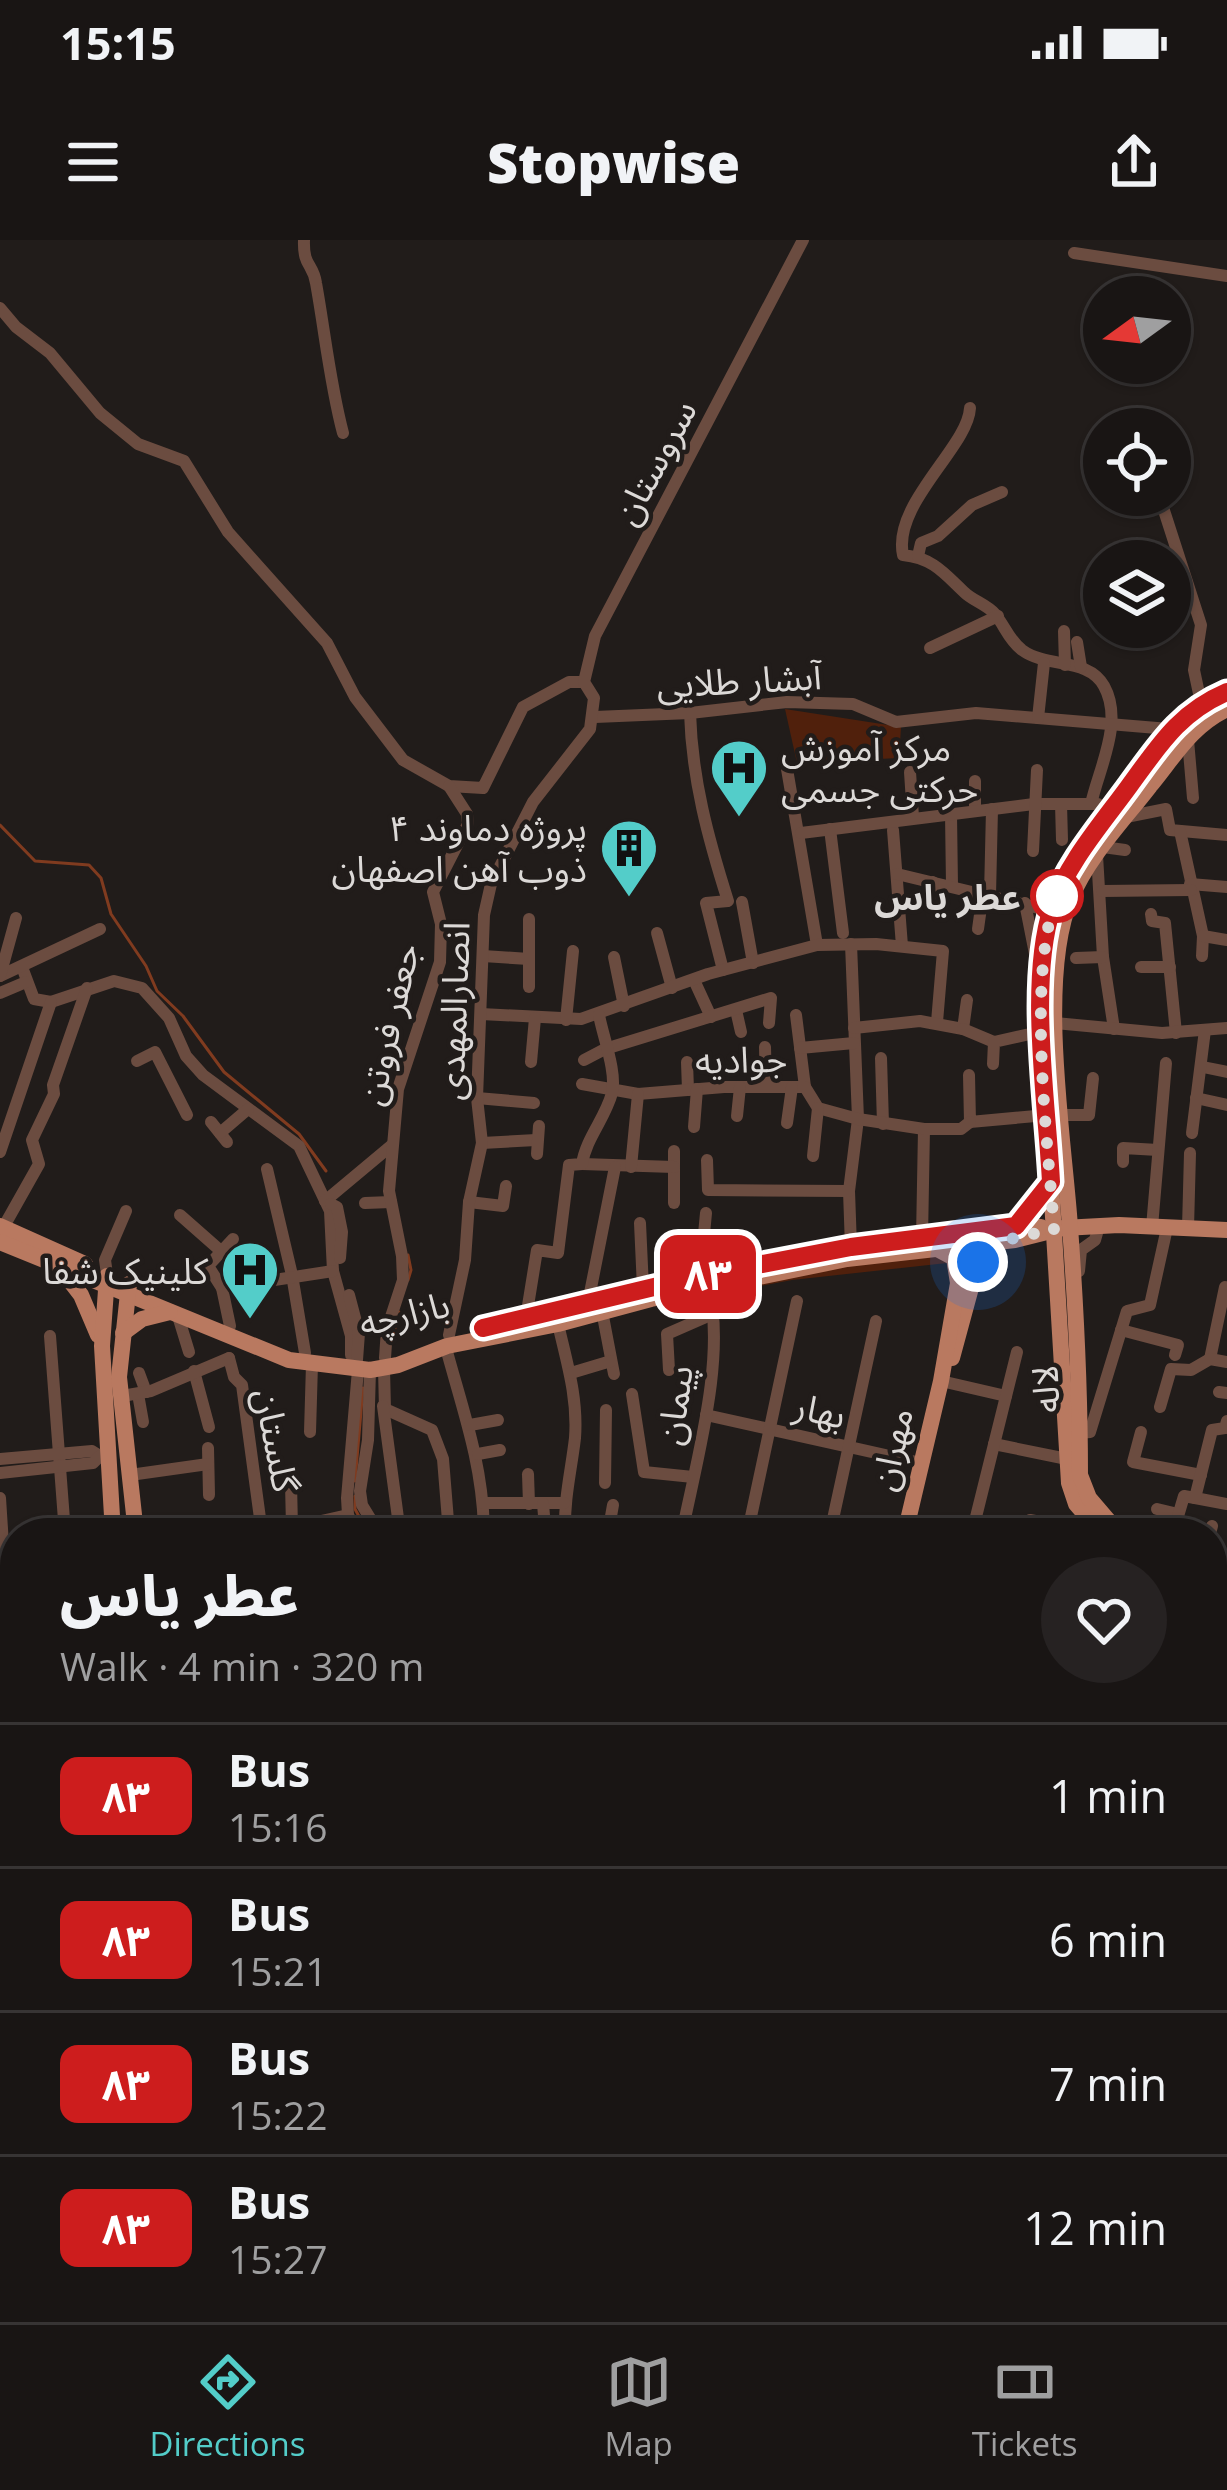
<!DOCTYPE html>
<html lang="en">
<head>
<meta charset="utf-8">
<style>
	body { margin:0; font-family:"Open Sans","Noto Sans Arabic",sans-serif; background:#262222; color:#f1f3f6; height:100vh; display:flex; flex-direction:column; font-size:45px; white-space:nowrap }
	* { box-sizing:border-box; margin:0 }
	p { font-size:39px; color:#9f9fa0 }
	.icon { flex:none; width:66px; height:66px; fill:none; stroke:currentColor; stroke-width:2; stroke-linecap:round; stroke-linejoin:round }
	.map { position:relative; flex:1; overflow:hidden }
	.details { position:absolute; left:0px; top:1278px; width:1227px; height:804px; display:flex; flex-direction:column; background:#191514; border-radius:48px 48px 0 0; box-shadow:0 3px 9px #0004,0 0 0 3px #373434 }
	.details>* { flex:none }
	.badge { padding:0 24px; border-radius:18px; font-size:42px; line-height:78px }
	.needle { width:78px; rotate:255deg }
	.tools { position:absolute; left:1083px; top:36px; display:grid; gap:24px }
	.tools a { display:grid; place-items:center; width:108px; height:108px; border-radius:50%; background:#191514; box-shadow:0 3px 9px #0004,0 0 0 3px #373434; font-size:60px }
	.you { position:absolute; width:60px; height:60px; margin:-30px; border:9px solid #fff; border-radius:50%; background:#1a73e8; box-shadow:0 0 0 18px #1a73e833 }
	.map>.badge { position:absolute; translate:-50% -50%; box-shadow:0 0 0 6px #fff }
	.round { display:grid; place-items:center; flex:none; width:126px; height:126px; border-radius:63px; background:#262222 }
	.summary { display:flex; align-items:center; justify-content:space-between; height:204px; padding:0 60px }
	h1 { font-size:57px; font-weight:800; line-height:90px }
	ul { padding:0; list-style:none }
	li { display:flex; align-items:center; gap:36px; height:144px; padding:0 60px; border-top:3px solid #373434 }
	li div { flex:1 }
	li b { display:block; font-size:45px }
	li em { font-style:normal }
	li .badge { min-width:132px; font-weight:700; text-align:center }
	.status { display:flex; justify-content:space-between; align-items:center; height:84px; padding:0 60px; background:#191514; direction:ltr }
	.status svg { height:33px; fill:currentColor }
	header { display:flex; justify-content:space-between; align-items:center; height:156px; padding:0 60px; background:#191514; font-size:54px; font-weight:800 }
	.tab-bar { display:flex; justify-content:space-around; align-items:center; height:168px; border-top:3px solid #373434; background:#191514; font-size:33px; color:#9f9fa0 }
	.tab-bar a { display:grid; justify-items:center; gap:6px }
	.tab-bar .on { color:#53cdc9 }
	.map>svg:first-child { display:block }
</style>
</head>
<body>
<div class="status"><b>15:15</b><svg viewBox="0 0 49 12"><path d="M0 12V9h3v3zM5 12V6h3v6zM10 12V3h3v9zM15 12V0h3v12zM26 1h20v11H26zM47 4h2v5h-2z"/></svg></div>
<header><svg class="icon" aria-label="menu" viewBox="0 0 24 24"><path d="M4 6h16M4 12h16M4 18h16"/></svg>Stopwise<svg class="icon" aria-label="share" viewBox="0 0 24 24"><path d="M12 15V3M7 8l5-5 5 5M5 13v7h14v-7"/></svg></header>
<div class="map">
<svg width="1227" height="2082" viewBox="0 0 1227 2082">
	<rect width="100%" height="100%" fill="#211c1a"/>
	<!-- green -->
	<g fill="#50200c">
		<path d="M785,469L901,487L899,518L797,523Z"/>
		<path d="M936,1013L947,1023L792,1040L719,1054L714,1046Z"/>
		<path d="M15,1445V2067H152L153,2082H0V1446Z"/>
	</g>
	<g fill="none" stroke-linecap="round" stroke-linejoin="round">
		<!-- stream -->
		<g stroke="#803b1f" stroke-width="3">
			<path d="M0,585L35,621L89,625L101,638L111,674L146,726L157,751L183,776L224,832L299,894L326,931"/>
			<path d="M408,1015L411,1030L408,1040"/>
			<path d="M392,1100L399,1072"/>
			<path d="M355,1241L363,1148"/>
			<path d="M355,1256V1269L368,1293"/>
			<path d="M745,2067L761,2082"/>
			<path d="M541,2082L545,2067"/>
		</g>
		<!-- minor -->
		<g stroke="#6b4c40" stroke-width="12">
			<path d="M304,0C303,27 313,23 316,43C325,93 330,144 343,193"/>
			<path d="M1074,13L1227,36"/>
			<path d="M0,68L16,87L50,113L100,173L138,204L184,221L228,292L327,403L355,457L403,520L449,546L483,548L523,467L569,442H584"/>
			<path d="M970,168C968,207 892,264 903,315C933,318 944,333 964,352C973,361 986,364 995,374C1005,386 1008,399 1022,410C1048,429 1088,417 1104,446C1124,482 1099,528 1091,564"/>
			<path d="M1159,255L1201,385L1194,430L1201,463"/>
			<path d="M918,316L921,303L938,296L972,265L1002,252"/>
			<path d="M1064,391L1065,425"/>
			<path d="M1077,402L1081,427"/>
			<path d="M930,408L998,376"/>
			<path d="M690,473C692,539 708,598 728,661L706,663L723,730"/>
			<path d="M595,477L690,473L787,462L853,464L896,482L976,473L1169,489"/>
			<path d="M1038,478L1044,423"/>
			<path d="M1188,500L1193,558"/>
			<path d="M787,529L817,705"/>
			<path d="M910,532L913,577"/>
			<path d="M1061,564L1062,600"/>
			<path d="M975,570V541"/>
			<path d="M951,574L952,646"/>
			<path d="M1126,577L1166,569L1170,590L1227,595"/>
			<path d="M830,589L843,693"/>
			<path d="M893,590L902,706"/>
			<path d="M1180,591L1203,696L1202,716"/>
			<path d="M801,593L1034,564H1098"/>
			<path d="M1103,607L1125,610"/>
			<path d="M1033,611L1037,530"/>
			<path d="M1097,615L1103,717L1114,789"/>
			<path d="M897,634L1051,671"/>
			<path d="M1190,644L1227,647"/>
			<path d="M1102,651L1191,650"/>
			<path d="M990,655L992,569"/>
			<path d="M929,661L933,642"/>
			<path d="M742,662L753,723"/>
			<path d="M1025,663L1040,739"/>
			<path d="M1151,674L1152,681L1165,683L1176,793"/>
			<path d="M978,689L983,653"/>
			<path d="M657,693L672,748"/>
			<path d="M1203,696L1227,700"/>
			<path d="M851,704L858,879L849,951L851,1007"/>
			<path d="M483,716L529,719"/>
			<path d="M614,717L624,766"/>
			<path d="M1076,718L1103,717"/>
			<path d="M22,727L34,759L51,762"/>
			<path d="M1141,727H1170"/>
			<path d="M0,736L100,689"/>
			<path d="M0,736L16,678"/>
			<path d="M694,740L711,777"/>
			<path d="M529,747V679"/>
			<path d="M0,753L26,742"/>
			<path d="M51,762L114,741L142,748L169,778L186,816L203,835L299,906L330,971L333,1031L351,1096V1115L357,1120"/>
			<path d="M736,770L741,792"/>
			<path d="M481,774L581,779L708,734L817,705L876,704L943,711L937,782"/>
			<path d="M796,775L805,847"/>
			<path d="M566,780L573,711"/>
			<path d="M1055,783L1162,793L1227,788"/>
			<path d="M854,788L920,781L963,789L967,760"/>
			<path d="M963,789L994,802"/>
			<path d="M765,807L766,847"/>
			<path d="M800,808L854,803"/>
			<path d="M881,818L883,884"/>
			<path d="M584,820L605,809L771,758L769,783"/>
			<path d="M137,821L155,812L187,875"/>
			<path d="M531,822L535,778"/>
			<path d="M687,822L688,850"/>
			<path d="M993,824L994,802L1043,791"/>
			<path d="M1203,827L1227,832"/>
			<path d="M969,835L970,882L1047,875"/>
			<path d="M582,844L638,854L724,847H805L818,868L858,879L924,889L922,998"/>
			<path d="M477,858L534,863"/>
			<path d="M1196,858L1227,865"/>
			<path d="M1059,875H1089L1093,838"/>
			<path d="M737,876L740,847"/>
			<path d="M211,882L227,902"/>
			<path d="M787,883L792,847"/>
			<path d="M694,887L697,849"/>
			<path d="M924,889H961L970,882"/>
			<path d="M220,893L248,869"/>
			<path d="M1192,893L1205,790"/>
			<path d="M482,903L536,900"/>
			<path d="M674,911V963"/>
			<path d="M0,912L51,762"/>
			<path d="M537,914L539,886"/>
			<path d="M813,916L818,868"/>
			<path d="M707,920L708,950L849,951"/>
			<path d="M1123,922V908L1158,910"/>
			<path d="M582,924L674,927"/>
			<path d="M631,927L638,854"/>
			<path d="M267,929L292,1035L305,1113"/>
			<path d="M325,961L392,905"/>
			<path d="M469,962L503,966L506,946"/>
			<path d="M365,963L391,962"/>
			<path d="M331,964L337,967L342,992L340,1018"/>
			<path d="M180,975L222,1012"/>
			<path d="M640,983L643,1048"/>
			<path d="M1152,987L1166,823"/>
			<path d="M3,988L39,924L32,900L54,854L53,845L87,748"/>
			<path d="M1188,988L1190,913"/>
			<path d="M1079,1031L1081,1010L1095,1000L1099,986"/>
			<path d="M107,1034L105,1020L126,971"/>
			<path d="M700,1036L706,973"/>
			<path d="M222,1048L333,1031"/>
			<path d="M349,1055L359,1093L357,1120"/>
			<path d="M588,1063L615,927"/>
			<path d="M602,1071L614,1134"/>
			<path d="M178,1076L189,1112"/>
			<path d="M526,1078L537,1010L558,1013L569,925L582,924C586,898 605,879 612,853C617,832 603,797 599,775"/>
			<path d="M558,1084C567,1123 578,1158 575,1198C571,1232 564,1258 565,1293"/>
			<path d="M230,1086L222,1048L208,1026L233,999"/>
			<path d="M1121,1090L1178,1105L1175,1115"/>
			<path d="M449,1095L465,1020L469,962L482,903L477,858L484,675L491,644L533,562L590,489L594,458L584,442L595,396L803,0"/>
			<path d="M50,1096L65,1293"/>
			<path d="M442,1109L446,1108C463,1171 482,1222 484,1288L490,1293"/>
			<path d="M229,1118L234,1137L242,1145L262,1293"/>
			<path d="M385,1118L387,1089L403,1040L402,1016L389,951L398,849L440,722L441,684L433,652L468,584L467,574L449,546"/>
			<path d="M1210,1119L1225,1047"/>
			<path d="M384,1129L385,1169L432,1190L443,1219L449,1293"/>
			<path d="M370,1130L368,1200L360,1251L362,1265L379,1293"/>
			<path d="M669,1130L667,1094L715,1073"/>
			<path d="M194,1131L209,1187"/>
			<path d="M139,1133L146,1152"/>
			<path d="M571,1133L611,1121"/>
			<path d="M941,1141L1006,1156"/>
			<path d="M1219,1152L1227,1153"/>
			<path d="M138,1154L143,1182"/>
			<path d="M632,1154L644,1232L693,1237"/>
			<path d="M122,1156L151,1151L229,1118"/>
			<path d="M383,1166L400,1293"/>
			<path d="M1160,1167L1171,1129L1191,1130L1210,1119L1227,1122"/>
			<path d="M706,1175L921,1223"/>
			<path d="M470,1185L498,1180"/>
			<path d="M310,1192L312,1124"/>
			<path d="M1141,1192L1133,1222L1201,1235"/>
			<path d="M1080,1193L1090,1192L1127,1071L1150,1065L1167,988"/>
			<path d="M994,1204L1067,1219"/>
			<path d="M208,1208L209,1255"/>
			<path d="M478,1214L500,1210"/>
			<path d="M0,1219L92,1211L100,1216"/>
			<path d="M0,1233L93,1223L100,1216"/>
			<path d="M528,1234L529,1264"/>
			<path d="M130,1235L208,1224"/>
			<path d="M291,1243L292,1287"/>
			<path d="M605,1243L606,1170"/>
			<path d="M0,1258L7,1366"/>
			<path d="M1195,1258L1227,1264"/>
			<path d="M483,1263H564"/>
			<path d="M543,1264L545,1287"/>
			<path d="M1157,1269L1178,1274"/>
			<path d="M1030,1280L1071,1288"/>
			<path d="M749,1286L797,1061"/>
			<path d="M221,1293V1283"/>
			<path d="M268,1293L348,1275"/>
			<path d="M357,1293L348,1275L347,1258L358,1130"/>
			<path d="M608,1293L613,1265"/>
			<path d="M682,1293C696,1222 727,1115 708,1046"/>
			<path d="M830,1293L876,1081"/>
			<path d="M972,1293L1017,1112"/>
			<path d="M1173,1293L1184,1256L1195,1258L1212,1190L1225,1188L1227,1181"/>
			<path d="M1210,1293L1212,1286"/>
			<path d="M0,1411L15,1410"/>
			<path d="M1219,1420L1227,1396"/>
			<path d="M0,1429L15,1428"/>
			<path d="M1212,1492L1227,1496"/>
			<path d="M1212,1599L1227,1601"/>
			<path d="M1212,1685L1227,1621"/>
			<path d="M1212,1776L1227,1779"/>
			<path d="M1223,1887L1227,1872"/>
			<path d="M1212,2013L1227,2016"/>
			<path d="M290,2067L291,2082"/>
			<path d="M378,2067V2082"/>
			<path d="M435,2067L436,2082"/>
			<path d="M573,2067L618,2082"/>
			<path d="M649,2067L678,2081"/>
			<path d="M759,2067L768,2082"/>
			<path d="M895,2067L953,2082"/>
			<path d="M533,2082L537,2067"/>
			<path d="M548,2082L553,2067"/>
			<path d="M728,2082L732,2067"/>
			<path d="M836,2082L840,2067"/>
			<path d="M1020,2082L1024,2067"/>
			<path d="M1116,2082L1120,2067"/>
		</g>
		<!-- major -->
		<g stroke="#b97960" stroke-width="16">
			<path d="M0,986L85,1024"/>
			<path d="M1016,986L1050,942"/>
			<path d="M0,1002L289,1120L370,1130L398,1125L447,1106L558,1084L651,1059L847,1019L1015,1000L1063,988L1119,985L1227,990"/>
			<path d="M835,1010L1016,986L1041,987"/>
			<path d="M61,1029L81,1055L98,1095"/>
			<path d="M107,1036L102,1106L113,1293"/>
			<path d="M129,1044L119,1137L136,1293"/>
			<path d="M484,1088L715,1033"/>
			<path d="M123,1093L142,1079L170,1072"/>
			<path d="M952,1118L978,1022L984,1010L999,1002"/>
			<path d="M905,1293L941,1141L958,1043L954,1018L939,1010"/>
			<path d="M1101,1293L1076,1264L1069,1243L1044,827L1042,748L1051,671L1059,651L1110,571L1169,489L1201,463L1227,452"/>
			<path d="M1119,1293L1089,1258L1080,1235C1080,1152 1076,1069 1070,987C1064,898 1037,739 1071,658C1088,617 1123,581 1150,546C1174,517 1192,485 1227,469"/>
			<path d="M1212,1412L1227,1430"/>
			<path d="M1212,1430L1227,1449"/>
			<path d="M175,2067L176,2082"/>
			<path d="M193,2067L194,2082"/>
		</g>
	</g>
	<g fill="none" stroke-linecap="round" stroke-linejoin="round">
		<defs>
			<path id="line" d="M483,1088L700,1036L851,1007L1016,986L1051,942C1047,862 1028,743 1052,668C1066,624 1104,581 1130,545C1160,504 1180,472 1227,452"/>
		</defs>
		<!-- line casing -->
		<use href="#line" stroke="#fff" stroke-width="27"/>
		<!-- line -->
		<use href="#line" stroke="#cd1d1d" stroke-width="18"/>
		<!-- walk -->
		<path stroke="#dcd9d7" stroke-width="12" stroke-dasharray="0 21.6" d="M978,1022C991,997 1028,996 1054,990C1048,899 1026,736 1057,656"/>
	</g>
	<!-- icons -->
	<defs>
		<symbol id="hospital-pin" viewBox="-11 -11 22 30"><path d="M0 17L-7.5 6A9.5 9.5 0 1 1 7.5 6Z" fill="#53cdc9" stroke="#211c1a"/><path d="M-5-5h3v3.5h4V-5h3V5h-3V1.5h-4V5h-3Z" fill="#111"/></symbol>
		<symbol id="building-pin" viewBox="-11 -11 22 30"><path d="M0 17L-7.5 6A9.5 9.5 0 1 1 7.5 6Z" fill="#53cdc9" stroke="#211c1a"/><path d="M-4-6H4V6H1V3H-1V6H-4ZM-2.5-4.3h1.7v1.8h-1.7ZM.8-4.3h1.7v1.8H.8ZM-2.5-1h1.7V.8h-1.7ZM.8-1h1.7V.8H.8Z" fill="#111"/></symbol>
	</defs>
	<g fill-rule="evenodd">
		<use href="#hospital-pin" x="706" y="495" width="66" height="90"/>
		<use href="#building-pin" x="596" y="575" width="66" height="90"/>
		<use href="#hospital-pin" x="217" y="997" width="66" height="90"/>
	</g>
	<!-- markers -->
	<circle fill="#fff" stroke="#cd1d1d" stroke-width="6" cx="1057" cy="656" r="24"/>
	<g text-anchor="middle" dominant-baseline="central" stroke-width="9" stroke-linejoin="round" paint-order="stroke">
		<!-- street labels -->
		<g font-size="36" fill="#dcd9d7" stroke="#211c1a">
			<text transform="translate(654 222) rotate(-62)">سروستان</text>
			<text transform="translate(739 440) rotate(-3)">آبشار طلایی</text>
			<text transform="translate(453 771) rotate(-88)">انصارالمهدی</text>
			<text transform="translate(388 784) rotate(-77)">جعفر فروتن</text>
			<text transform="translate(741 819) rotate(-1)">جوادیه</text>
			<text transform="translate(404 1073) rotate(-13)">بازارچه</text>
			<text transform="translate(1045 1149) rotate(-93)">لاله</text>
			<text transform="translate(674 1165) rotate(-82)">پیمان</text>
			<text transform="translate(820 1170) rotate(13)">بهار</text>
			<text transform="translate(277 1200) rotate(79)">گلستان</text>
			<text transform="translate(891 1209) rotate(-77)">مهران</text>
		</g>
		<!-- poi labels -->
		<g font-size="36" fill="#dcd9d7" stroke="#211c1a" text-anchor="end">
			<text x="781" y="507" text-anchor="start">مرکز آموزش<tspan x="781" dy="41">حرکتی جسمی</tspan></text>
			<text x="587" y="587">پروژه دماوند ۴<tspan x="587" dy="41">ذوب آهن اصفهان</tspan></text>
			<text x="208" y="1030">کلینیک شفا</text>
		</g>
		<!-- stop labels -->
		<g font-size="36" font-weight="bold" fill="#dcd9d7" stroke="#211c1a" text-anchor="end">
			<text x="1021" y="656">عطر یاس</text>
		</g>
	</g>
</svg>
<div class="tools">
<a><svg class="needle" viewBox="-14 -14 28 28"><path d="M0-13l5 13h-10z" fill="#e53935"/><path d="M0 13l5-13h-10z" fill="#9f9fa0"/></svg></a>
<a><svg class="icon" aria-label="locate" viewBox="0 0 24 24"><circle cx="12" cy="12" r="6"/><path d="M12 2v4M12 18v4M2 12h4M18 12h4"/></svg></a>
<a><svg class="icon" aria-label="layers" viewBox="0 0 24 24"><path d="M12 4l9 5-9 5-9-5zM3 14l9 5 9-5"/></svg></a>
</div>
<div class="you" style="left:978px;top:1022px"></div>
<b class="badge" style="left:708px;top:1034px;background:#cd1d1d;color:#fff">۸۳</b>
<section class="details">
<div class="summary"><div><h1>عطر یاس</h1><p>Walk · 4 min · 320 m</p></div><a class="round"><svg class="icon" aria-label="heart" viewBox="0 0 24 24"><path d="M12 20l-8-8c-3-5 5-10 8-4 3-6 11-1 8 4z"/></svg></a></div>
<ul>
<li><span class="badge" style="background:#cd1d1d;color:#fff">۸۳</span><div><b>Bus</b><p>15:16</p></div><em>1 min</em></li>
<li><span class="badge" style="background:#cd1d1d;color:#fff">۸۳</span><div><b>Bus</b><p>15:21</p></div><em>6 min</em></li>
<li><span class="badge" style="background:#cd1d1d;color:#fff">۸۳</span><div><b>Bus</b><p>15:22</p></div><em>7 min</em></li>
<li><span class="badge" style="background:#cd1d1d;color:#fff">۸۳</span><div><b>Bus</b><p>15:27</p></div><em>12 min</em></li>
</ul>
</section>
</div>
<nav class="tab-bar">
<a class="on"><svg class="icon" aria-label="directions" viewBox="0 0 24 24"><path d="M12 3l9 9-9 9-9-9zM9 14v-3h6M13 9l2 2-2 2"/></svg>Directions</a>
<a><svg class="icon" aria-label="map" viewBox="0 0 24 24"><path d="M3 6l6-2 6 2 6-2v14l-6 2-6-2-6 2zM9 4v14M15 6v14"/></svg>Map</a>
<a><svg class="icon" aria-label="tickets" viewBox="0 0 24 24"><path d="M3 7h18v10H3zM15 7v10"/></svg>Tickets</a>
</nav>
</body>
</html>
